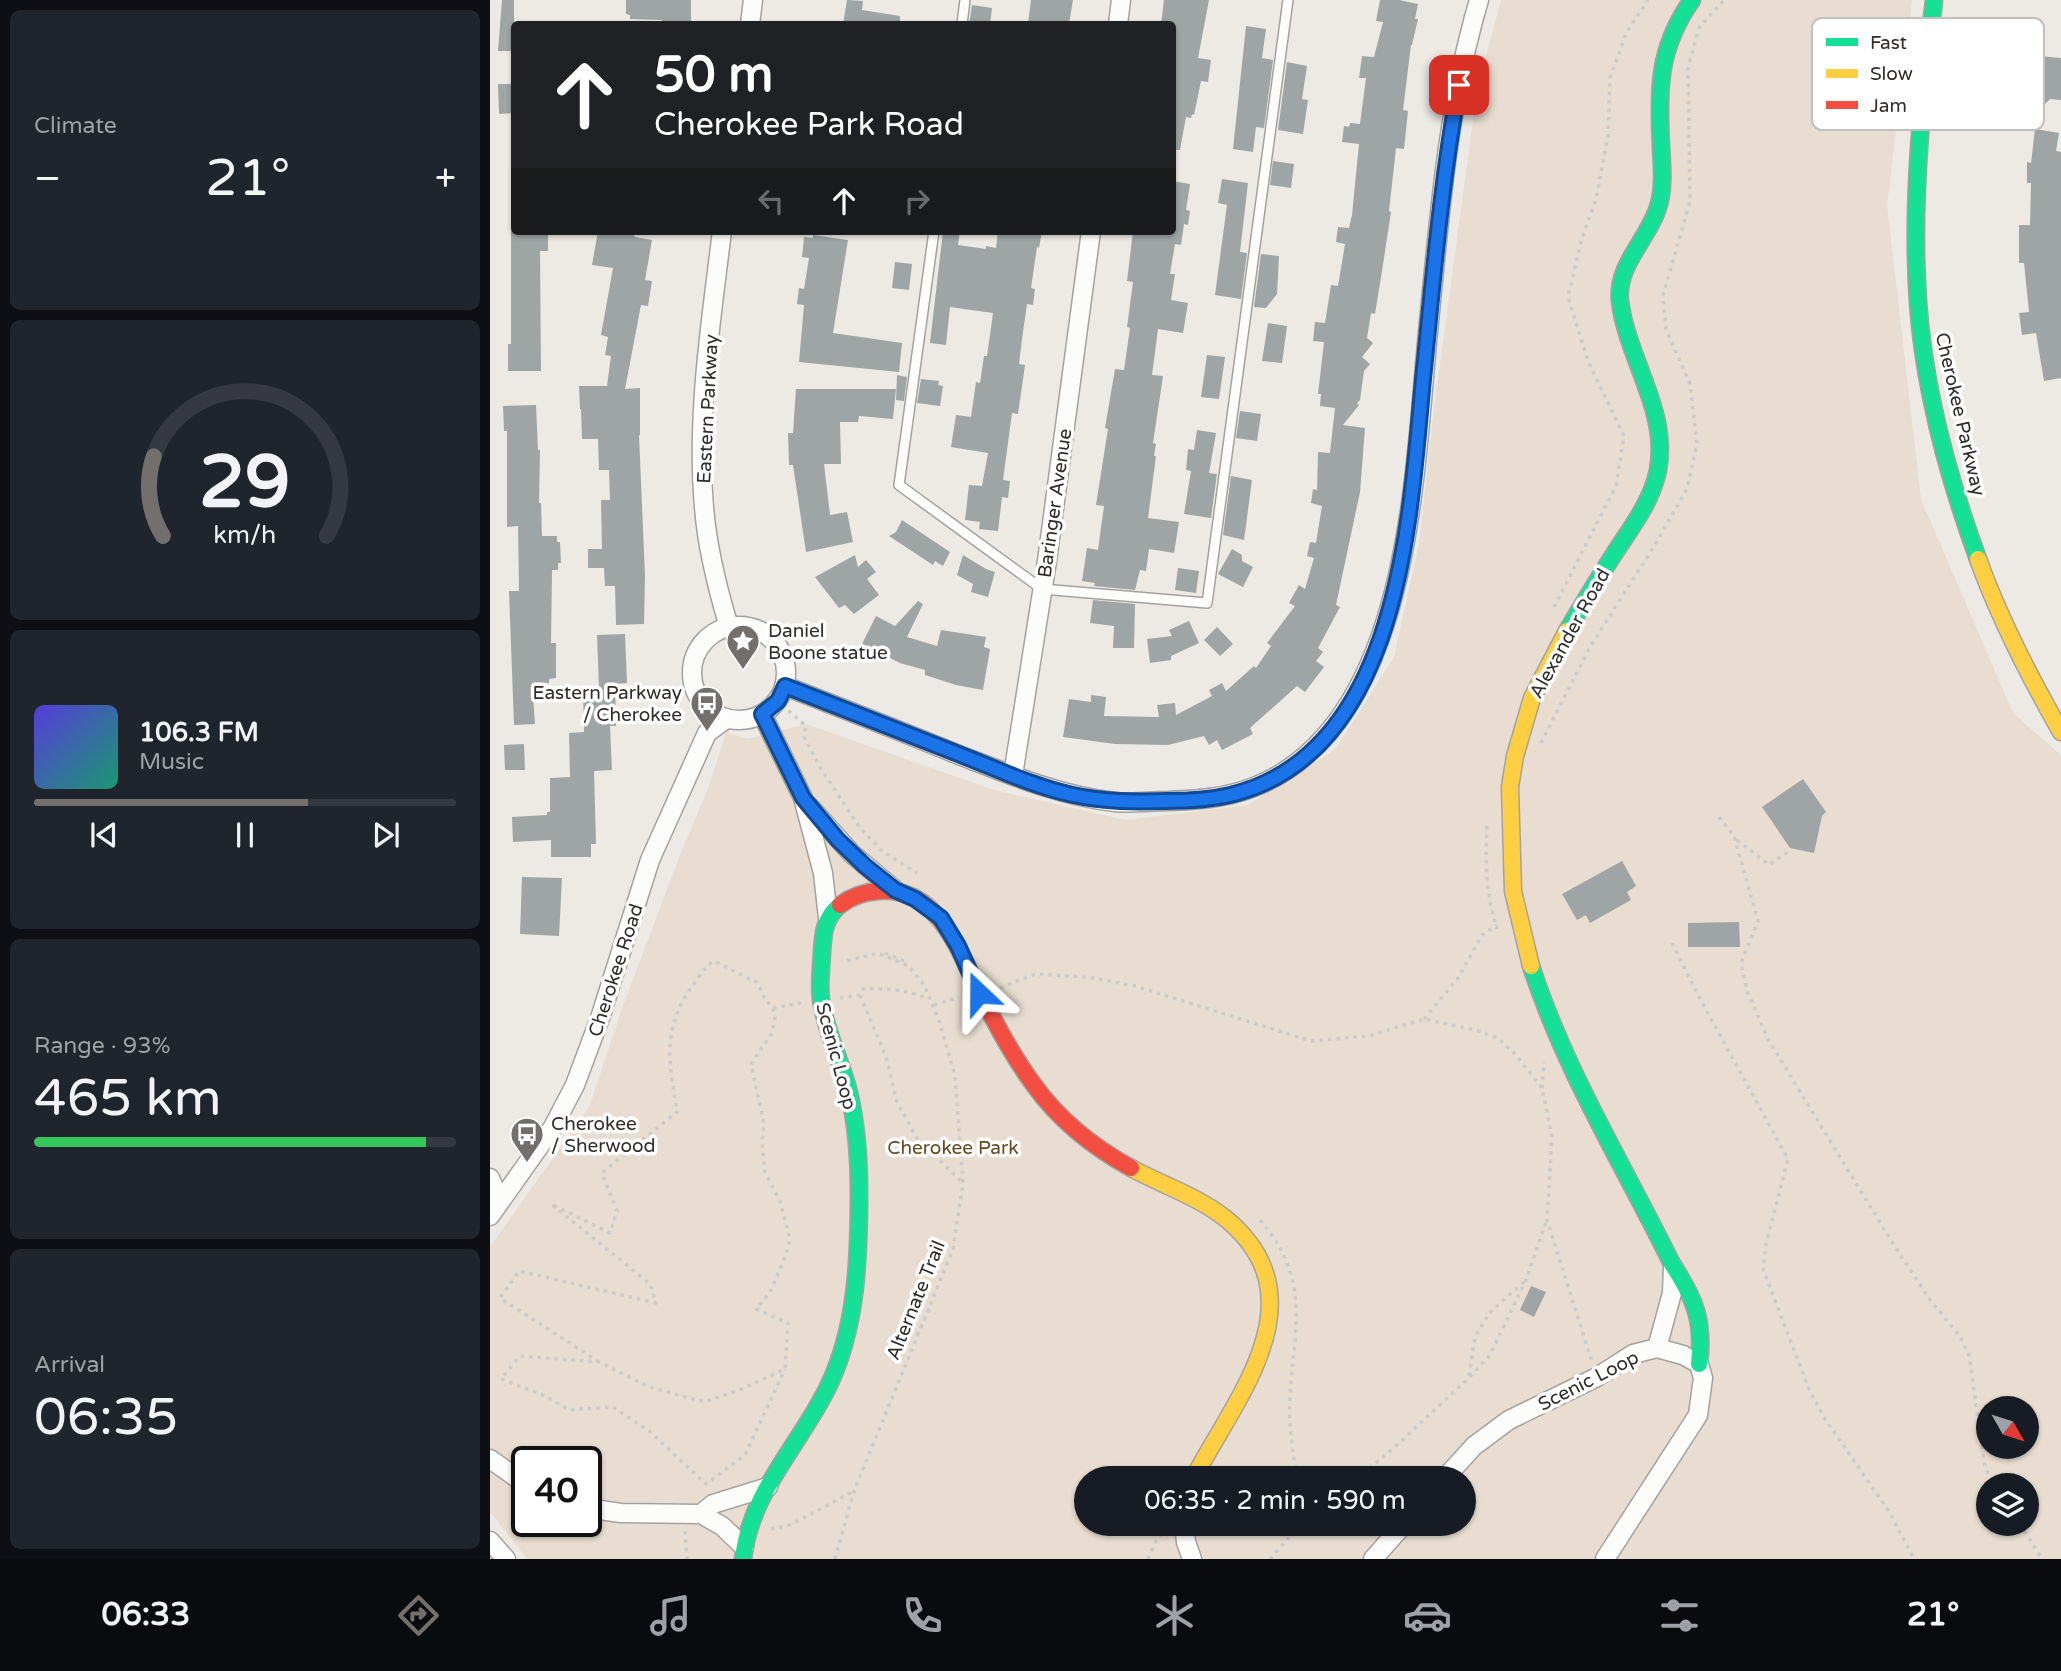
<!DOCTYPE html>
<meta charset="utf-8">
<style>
body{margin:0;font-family:"Varela Round",sans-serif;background:#20242c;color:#f1f3f6;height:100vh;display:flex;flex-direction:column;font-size:26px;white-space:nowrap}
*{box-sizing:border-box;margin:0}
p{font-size:23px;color:#9ea1a6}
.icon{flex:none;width:38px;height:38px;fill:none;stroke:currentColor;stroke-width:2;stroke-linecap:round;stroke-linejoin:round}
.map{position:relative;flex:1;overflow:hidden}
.drawer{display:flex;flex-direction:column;gap:10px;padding:10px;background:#0d0f14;width:490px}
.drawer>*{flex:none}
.hud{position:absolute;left:21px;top:21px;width:665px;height:214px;border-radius:7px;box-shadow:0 2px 5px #0004;background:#202124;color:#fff;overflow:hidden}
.needle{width:46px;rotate:129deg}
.buttons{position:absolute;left:1486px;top:1396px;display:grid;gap:14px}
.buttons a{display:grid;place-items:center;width:63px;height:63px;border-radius:50%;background:#171b24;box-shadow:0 2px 5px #0004;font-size:35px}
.speed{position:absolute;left:21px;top:1446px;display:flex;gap:14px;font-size:35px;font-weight:700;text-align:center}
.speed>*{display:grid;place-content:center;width:91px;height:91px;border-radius:50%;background:#171b24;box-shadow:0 2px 5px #0004;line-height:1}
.speed .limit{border:4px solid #111;border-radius:10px;background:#fff;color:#111}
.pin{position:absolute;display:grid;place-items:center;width:60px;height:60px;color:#fff;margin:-30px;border-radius:14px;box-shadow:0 4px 10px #0006}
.me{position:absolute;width:77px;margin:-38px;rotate:337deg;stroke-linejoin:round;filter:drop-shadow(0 0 5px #0008)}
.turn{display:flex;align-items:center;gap:24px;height:147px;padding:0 28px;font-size:32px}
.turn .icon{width:91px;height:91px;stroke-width:2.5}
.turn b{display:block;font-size:49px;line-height:60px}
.lanes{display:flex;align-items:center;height:66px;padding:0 28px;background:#0003;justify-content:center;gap:35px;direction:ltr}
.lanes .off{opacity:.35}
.big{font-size:52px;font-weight:600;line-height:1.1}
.drawer .widget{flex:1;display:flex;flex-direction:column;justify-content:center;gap:10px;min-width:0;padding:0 24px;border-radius:10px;background:#20242c}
.drawer .dial{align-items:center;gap:0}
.dial svg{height:182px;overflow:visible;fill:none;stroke:#363941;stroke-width:7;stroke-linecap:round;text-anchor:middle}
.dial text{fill:#f1f3f6;stroke:none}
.song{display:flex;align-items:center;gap:21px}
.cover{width:84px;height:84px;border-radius:10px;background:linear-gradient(135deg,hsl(250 70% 55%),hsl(160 70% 35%))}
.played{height:7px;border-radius:4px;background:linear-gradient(90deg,#726f6c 65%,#363941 65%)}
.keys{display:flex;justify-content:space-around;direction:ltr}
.heat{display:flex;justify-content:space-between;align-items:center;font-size:38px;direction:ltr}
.charge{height:10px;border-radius:5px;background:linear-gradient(90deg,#34c759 93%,#363941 0)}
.trip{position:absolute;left:584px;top:1466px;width:402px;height:70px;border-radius:35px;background:#171b24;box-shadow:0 2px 5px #0004;font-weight:600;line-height:70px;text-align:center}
.tab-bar{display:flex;height:112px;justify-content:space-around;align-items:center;background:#090b0e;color:#9ea1a6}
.tab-bar .icon{width:49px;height:49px}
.tab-bar .active{color:#726f6c}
.tab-bar b{font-size:32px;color:#f1f3f6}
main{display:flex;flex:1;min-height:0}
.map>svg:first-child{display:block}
.green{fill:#e8ddd0;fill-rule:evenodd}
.building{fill:#9fa4a4}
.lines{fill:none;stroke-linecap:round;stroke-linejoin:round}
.lane-casing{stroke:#a4a29f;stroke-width:12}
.street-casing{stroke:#a4a29f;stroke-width:21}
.fast-casing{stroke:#a4a29f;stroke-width:19}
.slow-casing{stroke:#a4a29f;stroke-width:19}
.jam-casing{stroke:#a4a29f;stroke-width:19}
.path{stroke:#cccbc9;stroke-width:3.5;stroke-dasharray:3.5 5;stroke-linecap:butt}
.lane{stroke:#fcfcfb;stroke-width:9}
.street{stroke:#fcfcfb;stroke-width:18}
.fast{stroke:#16e098;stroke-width:16}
.slow{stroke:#ffcf43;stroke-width:16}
.jam{stroke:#f24e42;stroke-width:16}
.path-bridge{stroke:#cccbc9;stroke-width:3.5;stroke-dasharray:3.5 5;stroke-linecap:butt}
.route-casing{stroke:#114b97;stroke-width:18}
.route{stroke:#1a73e8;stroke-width:12}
.labels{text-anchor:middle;stroke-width:7;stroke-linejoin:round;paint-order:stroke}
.street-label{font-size:19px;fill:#2f2d2a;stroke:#fff}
.poi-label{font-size:19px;fill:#2f2d2a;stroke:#fff;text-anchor:start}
.park-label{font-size:19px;fill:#66481c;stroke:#fff}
.key{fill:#fff;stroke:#c1c0bf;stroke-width:2}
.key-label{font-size:19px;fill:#2f2d2a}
</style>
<main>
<section class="drawer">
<div class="widget"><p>Climate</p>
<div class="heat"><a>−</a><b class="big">21°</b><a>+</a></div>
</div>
<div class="widget dial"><svg viewBox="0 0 100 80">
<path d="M14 69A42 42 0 1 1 86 69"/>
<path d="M14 69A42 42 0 0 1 10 34" stroke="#726f6c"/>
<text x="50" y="56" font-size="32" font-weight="700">29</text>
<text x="50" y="72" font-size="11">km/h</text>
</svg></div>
<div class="widget">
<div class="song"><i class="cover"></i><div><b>106.3 FM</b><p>Music</p></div></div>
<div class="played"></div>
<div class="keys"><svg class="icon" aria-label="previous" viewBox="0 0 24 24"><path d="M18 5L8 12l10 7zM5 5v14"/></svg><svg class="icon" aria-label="pause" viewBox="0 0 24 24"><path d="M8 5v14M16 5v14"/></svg><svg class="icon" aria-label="next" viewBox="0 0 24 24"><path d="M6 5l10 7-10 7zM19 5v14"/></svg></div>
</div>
<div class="widget"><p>Range · 93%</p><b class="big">465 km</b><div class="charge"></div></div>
<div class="widget"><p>Arrival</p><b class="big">06:35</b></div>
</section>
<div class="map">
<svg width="1571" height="1559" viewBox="0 0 1571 1559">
<rect width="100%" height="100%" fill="#edeae6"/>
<path class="green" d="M1011,0h411l-25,205 34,294 92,214 48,42v804h-1534l-37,-47v-265l100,-142 35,-105 55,-145 29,-69 17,-54 21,7 59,-15 188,66 132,30 122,-15 87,-55 59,-93 25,-113 14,-128 44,-325zM1498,1409h38v38h-38zM37,1461h59v60h-59zM597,1479h378v45h-378zM1498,1486h38v38h-38z"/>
<path class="building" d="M12,0h12v51h-16z
M136,0h65v24h-30l1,-4 -32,-1v-4l-4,-1z
M357,0l16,1 -1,9 38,6v8h-57z
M541,0h42l-4,24h-41z
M674,0h45l-11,58 13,2 -3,22 -7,-1 -7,34 -2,-1 -1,4 -5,-1 -6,33h-8v-126h-11z
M890,0h19l19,4 -3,15h3l-6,26h-1l-8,65 5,1 -4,38 -8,-1 -7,63 2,1 -9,59 -7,43 -4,-1 -4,25 6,5 -11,14 8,7 -6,7 -4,29 -3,3 2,2 -16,20 22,3 -5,64 -24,113 4,2 -22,41 5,4 -7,9 8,6 -19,25 -8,-6 -47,42 3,6 -31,16 -5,-10 -8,5 -5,-9 -36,9 -53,-1 -52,-7 6,-38 22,3v-7l15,2 -2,19 55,1 -2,-12 18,-2 1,12 36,-19 -3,-6 13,-7 4,8 28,-25 2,2 15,-22 -4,-3 28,-37 -6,-3 10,-18 6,4 9,-31 -7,-2 3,-14 6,1 6,-37 -11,-3 2,-14 4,1 1,-38 12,1 5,-45 -15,-2 1,-12h-3l6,-52 -11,-1 2,-19 10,1 6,-38 7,1 7,-42 -9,-2 2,-15 11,1 3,-13 7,-71 -17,-2 2,-16 5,1 1,-4 10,1 6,-46h-7l3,-22 12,1 9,-35 -7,-1z
M482,5l20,3 -2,16h-21z
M756,26l20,3 -4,29 11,2 -9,68 -8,-1 -3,25 -20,-3z
M1549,56l22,2v42l-11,-1 -12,12 -4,-15z
M797,62l20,4 -5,33 6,1 -5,34 -25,-4z
M8,84h16v29l-15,1z
M1545,129l24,4 -3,18 5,1v226l-17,3 -8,-48 -14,2 -3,-22 10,-1 -5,-49h-5v-38h11l1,-42h-4v-21l4,1z
M783,161l21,3 -3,24 -21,-3z
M732,179l26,4 -8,69 7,1 -6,46 -26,-4 12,-90 -9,-2z
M682,181l18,3 -4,26 4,1 -2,14 -4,-1 -3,21 -6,-1 -5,30h5l-4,26 17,3 -5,30 -25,-4 -6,46 11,1 -10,67 3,1 -2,12h2l-8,62 31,4 -5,31 -25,-4 -3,22 -6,-1 -5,20 -41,-4 1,-3 -13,-2 5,-33 11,2 6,-44 -8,-1 12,-76 -3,-1 10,-59 9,1 6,-42 -3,-1 6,-45 -6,-1 6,-50h39z
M21,231h37v20h-8l1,120h-33v-27h3z
M108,231h24l11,2 2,4 17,3 -7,40 7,1 -4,25 -7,-1 -16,84 15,-1v47h-1l6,141 -1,48 -28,1 -1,-39h-10l-1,-18h-16v-19h14l-1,-49h9l-1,-30h-10l-1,-31h-16l-1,-30h-1l-1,-23h28l4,-30 -6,-1 3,-18 -7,-2 12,-67 -21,-3z
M453,231h17l-2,14 28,4v-3l10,2 2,-17h44l-3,17 -2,-1 -6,41 4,1 -2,16 -6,-1 -5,35 -3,25 6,1 -7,49 -6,-1 -9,67 7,1 -2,17 -6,-1 -4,34 -19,-2 1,-7 -15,-2 4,-35 13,1 6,-33 -37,-6 5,-32 15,2 5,-35 4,1 4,-27h3l6,-43 -43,-6 -4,38 -16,-2z
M323,235l35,5 -15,93 69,10 -3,29 -100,-10 5,-57 -7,-1 2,-16 5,1 5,-31 -7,-1 2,-20 9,1z
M771,254l18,2 -2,38 -11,14 -12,-1z
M405,262l17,2 -3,26 -17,-2z
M778,323l19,3 -5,37 -20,-2z
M717,355l18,2 -6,42 -18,-2z
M407,375l10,2 -3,24 -8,-1z
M431,379l18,2 -1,4 5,1 -3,20 -23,-3z
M306,389h100l-3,30 -34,-3 -1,6h-18l1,42h-17l6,51 17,-3 6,30 -47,10 -13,-87h-4l-1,-32h5z
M46,405l2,45h2l-1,53h2l1,33h15v6h3l1,21h-3v7h-6l-1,73h5v35l-7,1v4h-17l3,41 -21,1 -5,-134h10l-1,-65 -11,1v-96h-3l-1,-25z
M750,411l21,3 -4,27 -21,-3z
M707,430l19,3 -7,40 8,1 -6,44 -27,-4 7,-43 -5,-1 2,-21 6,1z
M741,476l21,4 -8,60 -21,-5z
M412,520l48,32 -7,14 -8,-5 -2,4 -44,-29 7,-4z
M742,549l10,6v6l11,6 -10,20 -25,-13z
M365,555l3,12 8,-7 10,12 -9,7 12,16 -25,19 -9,-9 -6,3 -24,-31z
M473,555l23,14 9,3 -7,25 -17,-5 2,-8 -16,-9z
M688,568l21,3 -3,22 -21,-3z
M603,600l42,4 -1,44h-21l1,-22 -24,-3z
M428,601l5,3 -16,33 30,9 4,-16 45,7 -2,10 6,2 -7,41 -27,-5 -31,-10v-5l-25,-7 -38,-19 14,-28 19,10z
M699,621l10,22 -28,13v4l-21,3 -3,-24 25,-3 -3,-6z
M727,627l16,17 -13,12 -16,-16z
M135,634l2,49 -12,1 1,42h-6l2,44 -18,1 2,73h-5v13h-40v-17l-38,2 -1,-25 35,-2v-3h3v-34l20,-1 -1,-44 15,-1 -1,-43 16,-1 -2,-53z
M34,744l1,26h-20l-1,-25z
M1313,779l23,33 -4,4 -8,37 -24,-5 -28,-41z
M1132,861l14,25 -9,6 4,8 -41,23 -4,-8 -9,5 -15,-26z
M32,877l40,1 -3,58 -39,-2z
M1249,922l1,25h-52v-24z
M1041,1286l15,6 -12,25 -14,-7z"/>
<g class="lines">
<defs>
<path id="lane" d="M472,24l3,-24
M444,231l-35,254 143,104 165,14 81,-603"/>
<path id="street" d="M260,24l3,-24
M628,24l3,-24
M232,231c-11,91 -26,184 -18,276 3,41 13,80 25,120
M202 673a47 47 0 1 1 94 0a47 47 0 1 1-94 0Z
M295,686c56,22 113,44 169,67 52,20 105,43 161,49 17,2 36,-1 53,-1 30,-1 58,-3 86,-14 157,-62 160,-313 174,-455 11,-111 19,-224 51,-332
M272,714l41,84 20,75 5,45
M523,775l34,-214 44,-330
M319,806l43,48 43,36
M0,1178l10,24
M0,1216l63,-89 22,-42 25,-67 50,-158 57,-127 19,-14
M1167,1348l15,-55 1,-26
M0,1459l37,26
M954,1479l30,-33 35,-26 88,-43 36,-23 24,-6 26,7 16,9 4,14 -5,37 -93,144
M96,1508l35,5 80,1 21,12 22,21
M211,1514l12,-10 55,-17
M694,1524l2,18 6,17
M0,1541l16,18
M883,1559l31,-35"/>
<path id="fast" d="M1444,0c-12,100 -23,201 -16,302 6,88 30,175 60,257
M1077,631c15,-26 31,-52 47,-77 17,-26 38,-53 44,-84 11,-60 -31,-111 -38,-169 -4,-37 30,-63 39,-97 5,-18 3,-39 2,-58 -3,-57 -3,-98 31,-146
M1041,966c34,105 93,200 141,298 23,35 32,57 27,100
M253,1559c7,-66 55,-112 84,-170 30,-60 32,-131 32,-197 0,-33 -2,-63 -9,-95 -7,-33 -24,-63 -29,-97 -2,-15 0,-32 1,-47 1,-19 2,-35 18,-48"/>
<path id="slow" d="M1488,559c22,61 51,117 83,173
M1041,966l-18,-75 -3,-104 5,-31 17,-58 35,-67
M641,1168c31,17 66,28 94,50 98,80 11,179 -32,261"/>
<path id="jam" d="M350,905c12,-9 24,-13 39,-14 59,-5 80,60 101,102 16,32 33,64 54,92 25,35 59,62 97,83"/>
</defs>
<use href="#lane" class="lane-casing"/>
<use href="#street" class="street-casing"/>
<use href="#fast" class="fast-casing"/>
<use href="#slow" class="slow-casing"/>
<use href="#jam" class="jam-casing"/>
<path class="path" d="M1064,607l62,-121 8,-50 -36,-75 -20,-64 14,-59 14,-39 12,-63 2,-58 16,-45 22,-33
M292,705l24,21 -2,11 17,32 39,59 22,23 35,22
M1051,743l49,-96 63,-99 34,-59 10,-45 -7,-60 -24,-55 -3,-33 27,-95 -2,-134 11,-39 25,-28
M1229,817l15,19 24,85 -17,42 6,28 21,48 122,200 40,61 29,35 10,20 16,113 11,18
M997,826c-2,36 -1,69 10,103
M1247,840l32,25 20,-14
M1182,943l27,54 89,162 -22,85 -3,25 46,120 14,27 67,97 24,46
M395,953l19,8
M510,988l35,-14 52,3 48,9 176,55 58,-5 55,-17 51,11 23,8 18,17 26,33 10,48 -5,84 45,142
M370,995l26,62 11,45 20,36 45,44
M350,998l20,-3 3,-6c22,-1 44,1 64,9
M444,1005l25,-8
M283,1008l28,-5
M934,1019l34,-41 24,-43 15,-10
M1052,1088l2,-26
M770,1220c64,74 22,132 31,217 2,13 3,31 9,42
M109,1362l-99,-64 19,-27 137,32 -6,-19 -99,-80 59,29 7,-22 -15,-38 76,-62c-4,-11 -4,-21 -6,-32 -6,-38 0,-67 24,-98 5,-8 10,-15 18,-20l44,22 7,16 8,9 2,9 -3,16 -21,31 13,60 -2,19 3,30 15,28 10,38 -4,16 -16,37 -14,17 32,14 -3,46 -43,20 -37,13 -56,-15 -50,-25 -79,-6 -19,23 42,16 27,15 43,-3 36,24 57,53 39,-29 40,-86
M979,1376l6,-39 15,-25 34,-30
M866,1479l32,-26 80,-74 22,-24 36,-75 20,-58
M1530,1524l22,35
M281,1529l19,-4 64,-34
M195,1531l2,28
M802,1535l11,-11
M345,1559l19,-68 99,-242 10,-66 -8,-107 -16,-55 -15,-36 -15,-19 -31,-13 -36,9
M658,1559l9,-20 11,-13
M780,1559l21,-24 3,-11"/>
<use href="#lane" class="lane"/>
<use href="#street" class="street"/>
<use href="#fast" class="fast"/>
<use href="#slow" class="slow"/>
<use href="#jam" class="jam"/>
<path class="path-bridge" d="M427,1335l13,-27"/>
</g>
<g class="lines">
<defs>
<path id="route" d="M489,993l-21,-47 -17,-28 -26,-19 -20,-9 -30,-24 -27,-26 -35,-42 -41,-84 16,-13 7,-15c58,23 117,46 176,69 36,14 74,32 112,40 32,7 62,7 94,6 21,0 42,-1 63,-6 170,-41 180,-276 193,-416 10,-98 18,-196 36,-294"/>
</defs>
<use href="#route" class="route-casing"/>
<use href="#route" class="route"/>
</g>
<defs>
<symbol id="sight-pin" viewBox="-11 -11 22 30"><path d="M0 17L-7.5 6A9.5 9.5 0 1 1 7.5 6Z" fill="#726f6c" stroke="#fff"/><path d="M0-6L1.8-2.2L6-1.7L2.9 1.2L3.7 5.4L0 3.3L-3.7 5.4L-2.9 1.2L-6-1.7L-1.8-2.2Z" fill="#fff"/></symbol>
<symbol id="bus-pin" viewBox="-11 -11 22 30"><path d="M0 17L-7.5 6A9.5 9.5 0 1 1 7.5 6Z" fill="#726f6c" stroke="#fff"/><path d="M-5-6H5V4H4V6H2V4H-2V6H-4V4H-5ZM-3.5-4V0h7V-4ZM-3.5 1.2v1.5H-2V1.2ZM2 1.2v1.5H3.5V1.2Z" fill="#fff"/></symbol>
</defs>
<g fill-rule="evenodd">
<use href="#sight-pin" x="234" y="622" width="38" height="52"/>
<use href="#bus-pin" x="198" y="684" width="38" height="52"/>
<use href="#bus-pin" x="18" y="1115" width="38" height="52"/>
</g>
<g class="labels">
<g class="street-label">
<text transform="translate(217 409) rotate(-87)" y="7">Eastern Parkway</text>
<text transform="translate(1471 414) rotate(77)" y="7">Cherokee Parkway</text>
<text transform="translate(564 503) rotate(-82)" y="7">Baringer Avenue</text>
<text transform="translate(1079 633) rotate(-61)" y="7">Alexander Road</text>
<text transform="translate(125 970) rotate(-72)" y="7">Cherokee Road</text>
<text transform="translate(347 1056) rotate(75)" y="7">Scenic Loop</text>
<text transform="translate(425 1300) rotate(-68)" y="7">Alternate Trail</text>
<text transform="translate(1098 1380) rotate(-27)" y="7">Scenic Loop</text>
</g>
<g class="poi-label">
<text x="278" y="637">Daniel<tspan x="278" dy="22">Boone statue</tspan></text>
<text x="192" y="699" text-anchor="end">Eastern Parkway<tspan x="192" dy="22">/ Cherokee</tspan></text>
<text x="61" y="1130">Cherokee<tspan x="61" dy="22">/ Sherwood</tspan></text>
</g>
<g class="park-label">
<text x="463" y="1154">Cherokee Park</text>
</g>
</g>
<rect x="1322" y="18" width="232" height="112" rx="10" class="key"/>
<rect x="1336" y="38" width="32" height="8" fill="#16e098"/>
<rect x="1336" y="69" width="32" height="9" fill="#ffcf43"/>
<rect x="1336" y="101" width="32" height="8" fill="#f24e42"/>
<g class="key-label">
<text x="1380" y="49">Fast</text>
<text x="1380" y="80">Slow</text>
<text x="1380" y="112">Jam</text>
</g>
</svg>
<div class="buttons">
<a><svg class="needle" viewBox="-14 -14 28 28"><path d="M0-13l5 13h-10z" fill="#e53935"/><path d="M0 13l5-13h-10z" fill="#9ea1a6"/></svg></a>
<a><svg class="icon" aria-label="layers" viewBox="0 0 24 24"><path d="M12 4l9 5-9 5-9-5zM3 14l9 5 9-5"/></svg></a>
</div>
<div class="speed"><div class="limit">40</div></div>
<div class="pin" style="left:969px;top:85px;background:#d93025"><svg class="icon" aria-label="arrive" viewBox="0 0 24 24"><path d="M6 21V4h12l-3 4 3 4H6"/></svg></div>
<svg class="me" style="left:489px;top:993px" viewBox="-20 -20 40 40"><path d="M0-17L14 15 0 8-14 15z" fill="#1a73e8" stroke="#fff" stroke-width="4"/></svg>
<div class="trip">06:35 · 2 min · 590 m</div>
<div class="hud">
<div class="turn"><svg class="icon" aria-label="ahead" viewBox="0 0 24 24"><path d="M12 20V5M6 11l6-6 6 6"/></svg><div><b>50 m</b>Cherokee Park Road</div></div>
<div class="lanes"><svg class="icon off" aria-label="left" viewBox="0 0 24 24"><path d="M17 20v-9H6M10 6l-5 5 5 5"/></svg><svg class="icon" aria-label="ahead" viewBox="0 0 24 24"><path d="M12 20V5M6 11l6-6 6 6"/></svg><svg class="icon off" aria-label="right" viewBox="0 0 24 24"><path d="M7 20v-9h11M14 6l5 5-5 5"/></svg></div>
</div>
</div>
</main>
<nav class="tab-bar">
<b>06:33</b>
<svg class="icon active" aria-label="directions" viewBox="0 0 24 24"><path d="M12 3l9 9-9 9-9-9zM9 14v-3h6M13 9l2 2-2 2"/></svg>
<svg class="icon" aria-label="music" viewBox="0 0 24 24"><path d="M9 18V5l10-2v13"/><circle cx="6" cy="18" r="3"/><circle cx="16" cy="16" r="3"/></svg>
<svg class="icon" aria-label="phone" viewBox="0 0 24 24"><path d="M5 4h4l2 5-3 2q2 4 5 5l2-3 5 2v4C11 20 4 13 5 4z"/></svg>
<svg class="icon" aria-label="climate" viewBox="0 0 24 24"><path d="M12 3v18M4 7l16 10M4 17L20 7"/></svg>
<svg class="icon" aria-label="car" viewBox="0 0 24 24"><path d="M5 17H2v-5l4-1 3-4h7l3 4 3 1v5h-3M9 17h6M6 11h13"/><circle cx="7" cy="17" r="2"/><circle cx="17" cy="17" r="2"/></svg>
<svg class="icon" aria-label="filters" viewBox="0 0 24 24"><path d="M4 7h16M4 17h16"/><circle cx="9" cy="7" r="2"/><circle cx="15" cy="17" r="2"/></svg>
<b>21°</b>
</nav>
